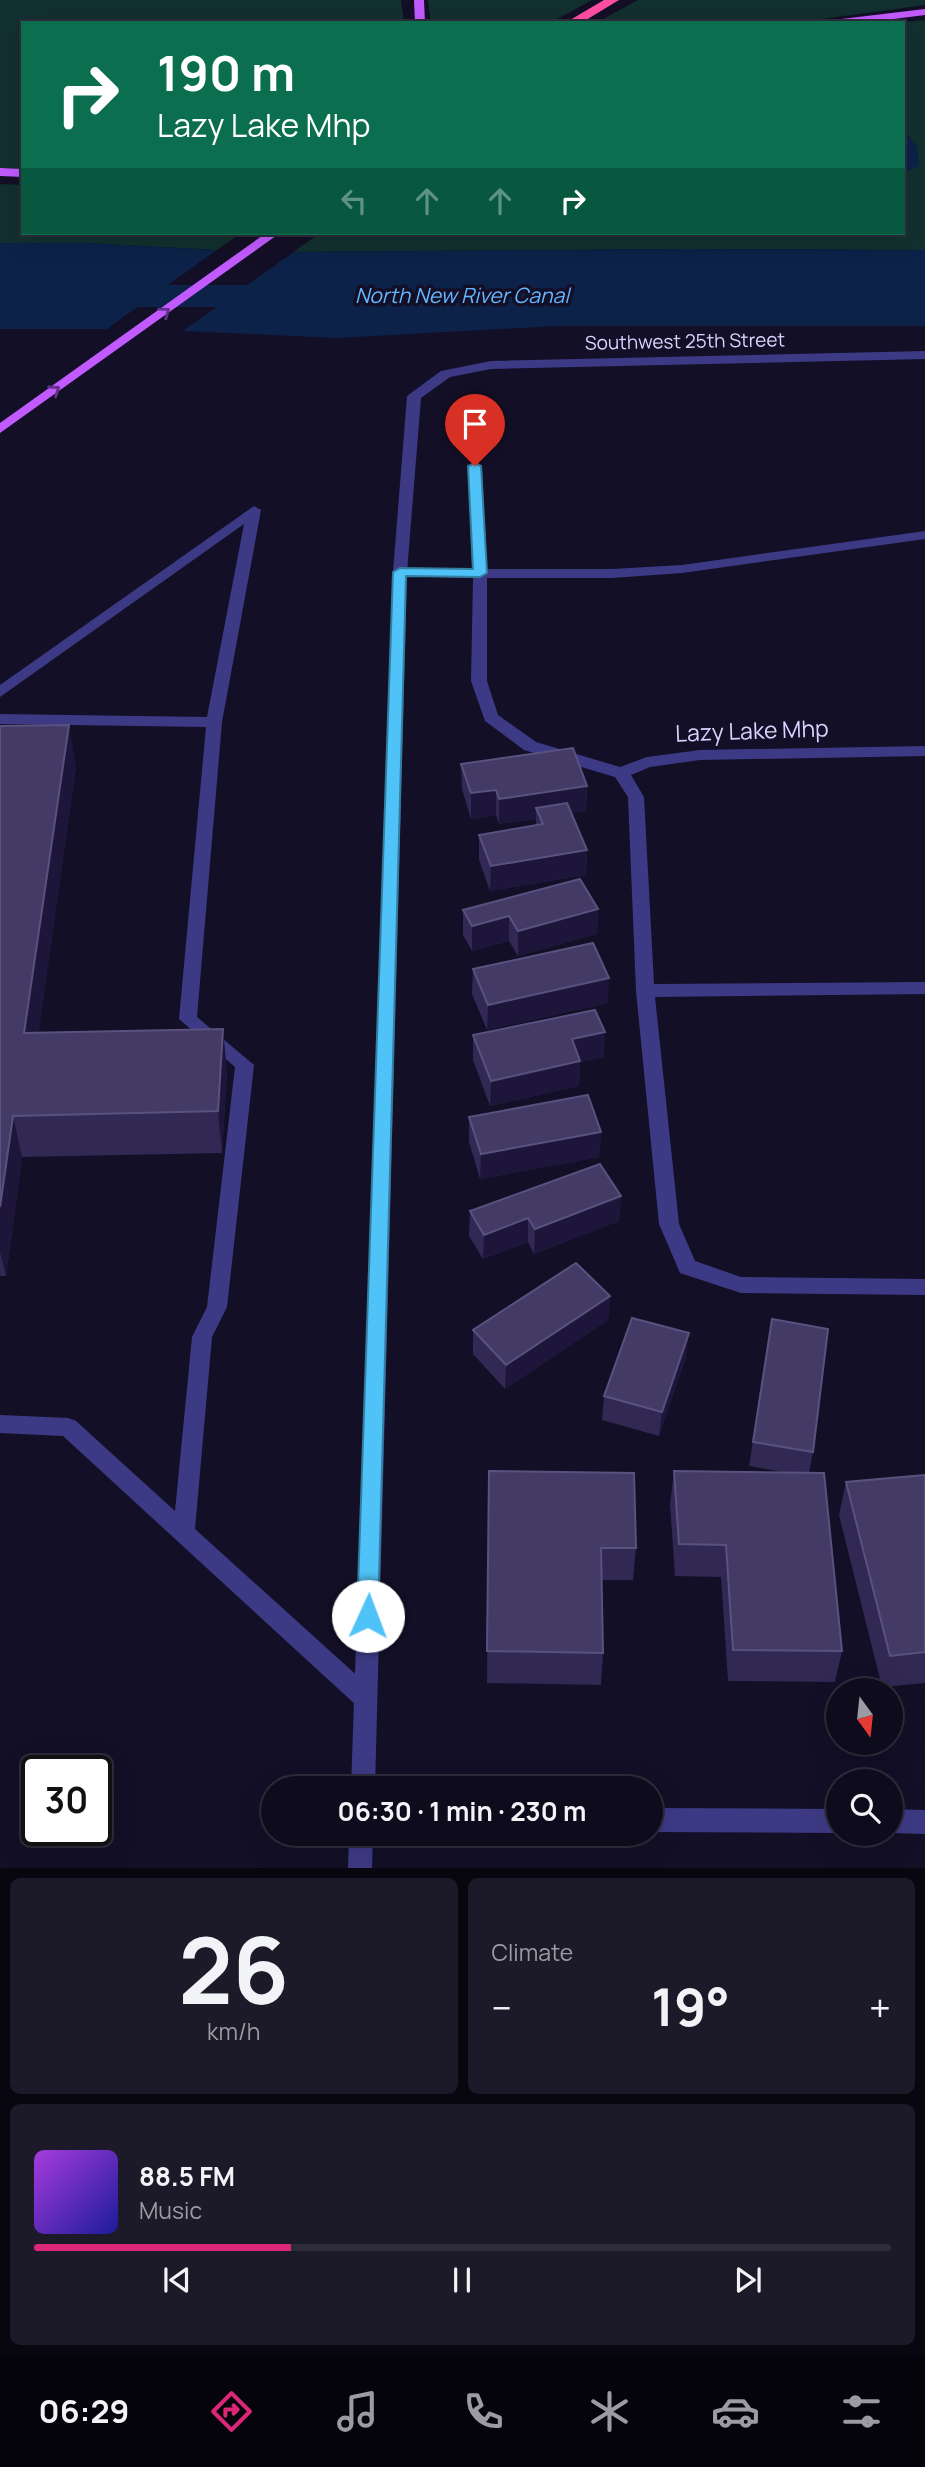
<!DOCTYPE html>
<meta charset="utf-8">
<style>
body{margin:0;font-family:Manrope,sans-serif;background:#1c1929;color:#f1f3f6;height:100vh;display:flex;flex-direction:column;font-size:26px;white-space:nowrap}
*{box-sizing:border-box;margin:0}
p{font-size:23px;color:#9b9ba3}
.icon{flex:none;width:38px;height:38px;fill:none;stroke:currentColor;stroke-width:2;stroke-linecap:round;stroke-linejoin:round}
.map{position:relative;height:1868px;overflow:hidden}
.side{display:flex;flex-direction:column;gap:10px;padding:10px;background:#08060f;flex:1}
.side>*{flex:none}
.hud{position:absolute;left:21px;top:21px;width:884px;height:214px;border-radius:0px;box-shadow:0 7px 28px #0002,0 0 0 2px #2e2b3b;background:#0b6e4f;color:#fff;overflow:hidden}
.needle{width:46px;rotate:165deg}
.fabs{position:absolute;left:826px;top:1678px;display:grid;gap:14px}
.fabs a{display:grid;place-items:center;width:77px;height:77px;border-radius:50%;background:#0e0b1c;box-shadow:0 7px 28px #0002,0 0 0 2px #2e2b3b;font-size:35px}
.speed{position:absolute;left:21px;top:1755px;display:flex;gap:14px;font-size:35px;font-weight:700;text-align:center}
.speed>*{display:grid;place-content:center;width:91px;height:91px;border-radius:50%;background:#0e0b1c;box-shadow:0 7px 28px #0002,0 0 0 2px #2e2b3b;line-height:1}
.speed .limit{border:4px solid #111;border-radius:10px;background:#fff;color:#111}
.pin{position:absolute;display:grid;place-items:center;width:60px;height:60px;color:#fff;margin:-72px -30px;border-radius:50% 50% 50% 0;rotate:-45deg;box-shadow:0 0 7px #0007}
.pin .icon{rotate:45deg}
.me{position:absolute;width:77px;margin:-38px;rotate:2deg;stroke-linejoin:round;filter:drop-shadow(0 0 5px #0008)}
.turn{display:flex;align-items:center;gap:24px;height:147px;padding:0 21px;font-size:32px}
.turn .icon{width:91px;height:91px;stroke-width:2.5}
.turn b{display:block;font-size:49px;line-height:60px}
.lanes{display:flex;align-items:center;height:66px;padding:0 21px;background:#0003;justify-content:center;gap:35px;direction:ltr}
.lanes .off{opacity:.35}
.big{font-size:52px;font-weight:700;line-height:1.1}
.side .tile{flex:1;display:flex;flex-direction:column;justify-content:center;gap:10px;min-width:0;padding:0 24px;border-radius:10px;background:#1c1929}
.side .dial{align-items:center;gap:0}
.dial b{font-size:91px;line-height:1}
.song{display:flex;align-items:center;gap:21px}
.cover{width:84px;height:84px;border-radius:10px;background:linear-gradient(135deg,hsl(280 70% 55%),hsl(240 70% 35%))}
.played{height:7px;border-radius:4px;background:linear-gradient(90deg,#db2777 30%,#2e2b3b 30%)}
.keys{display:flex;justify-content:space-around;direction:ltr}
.heat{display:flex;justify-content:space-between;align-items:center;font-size:38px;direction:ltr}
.side .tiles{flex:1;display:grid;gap:10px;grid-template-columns:1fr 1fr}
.tile:last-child{grid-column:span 2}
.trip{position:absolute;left:261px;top:1776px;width:402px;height:70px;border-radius:35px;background:#0e0b1c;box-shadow:0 7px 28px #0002,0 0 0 2px #2e2b3b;font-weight:700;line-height:70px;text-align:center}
.dock{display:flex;height:112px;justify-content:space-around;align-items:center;background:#06040b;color:#9b9ba3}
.dock .icon{width:49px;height:49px}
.dock .selected{color:#db2777}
.dock b{font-size:32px;color:#f1f3f6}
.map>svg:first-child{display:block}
.green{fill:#12302f}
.water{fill:#0c2248}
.pier{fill:#130f26}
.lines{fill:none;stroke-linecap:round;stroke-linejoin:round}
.canal{fill:#0c2248;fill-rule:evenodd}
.lane{fill:#3d3a85;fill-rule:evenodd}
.street{fill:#3d3a85;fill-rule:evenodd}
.primary{fill:#c25bff;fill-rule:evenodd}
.highway{fill:#ff4fa3;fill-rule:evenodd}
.wall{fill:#312854}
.shaded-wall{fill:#1d163a}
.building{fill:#433a66;stroke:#5a527e;stroke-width:2}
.oneway{stroke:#623188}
.route{fill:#4fc3f7;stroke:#337fa1;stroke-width:2}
.labels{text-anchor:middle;stroke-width:7;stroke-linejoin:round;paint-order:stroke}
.far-street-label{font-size:19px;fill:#d9d4ff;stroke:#130f26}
.far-water-label{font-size:21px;font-style:italic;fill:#62b6ff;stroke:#130f26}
.street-label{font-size:23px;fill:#d9d4ff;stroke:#130f26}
</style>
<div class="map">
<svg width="925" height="1869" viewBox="0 0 925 1869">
<rect width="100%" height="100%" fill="#130f26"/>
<path class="green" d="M0,0h401l3,23h-381v146l-23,-1z
M428,0h164l-42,23h-119z
M638,0h287v5l-133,18h-196z
M925,20v230l-240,-1 -392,3 27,-19h583v-60l16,-8 -2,-18 -14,-18v-106h-7z
M0,184l23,1v48h218l-24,17 -131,-7h-86z"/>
<path class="water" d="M903,129l14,18 2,19 -16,7z
M0,243h86l131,7 -110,79h-107z
M685,249l240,1v76h-367l-220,12 -156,-7 111,-79z"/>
<path class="pier" d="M220,248l-1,5 -110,79 -7,1z
M291,249h7l-118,84v-5z"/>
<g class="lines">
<path class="canal" d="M0,285h297l13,3 5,8 -5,8 -13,3h-297z"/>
<path class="lane" d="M475,462l7,4 5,103h125l70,-4 243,-34v8l-243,34 -70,5h-125v103l11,34 38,27 84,25 27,-10 53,-7 225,-4v10l-225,4 -50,7 -19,8 13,22 10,187 271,-2v12l-270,3 24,227 16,37 46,16 184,2v16l-184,-2 -61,-20 -21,-49 -23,-233 -8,-194 -13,-20 -91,-27 -39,-29 -14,-40 2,-103 -73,-2 -7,-4 7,-4 72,1 -4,-103z
M254,506l7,4 -39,212 -25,295 57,48 -27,242 -15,30 -17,192 178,161 4,8 -4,8 -8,3 -8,-3 -294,-270 -63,-3v-18l68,3 8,3 99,90 17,-174 15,-30 28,-240 -56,-48 27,-292 -206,-3v-10l207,3 37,-193 -244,173v-12z"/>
<path class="street" d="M925,351v8l-434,10 -41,8 -29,21 -14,174 -32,1216h-24l42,-1216 14,-176 34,-25 50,-10z
M651,1808l187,1v24l-187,-1z
M891,1809l34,1v24l-34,-1z
M349,1834h24l-1,35h-24z"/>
<path class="primary" d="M414,0h10l1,23h-10z
M925,9v6l-63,8h-34l5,-3z
M0,168l23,1v8l-23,-1z
M266,233h14l-280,200v-10z"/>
<path class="highway" d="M604,0h15l-38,23h-16z"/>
</g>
<path class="wall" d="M0,726l76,41 -38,266 189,38 -5,82 -200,4 -16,119h-6z
M461,764l126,22 -1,25 -14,2 15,37 -1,25 -96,16 -11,-31v-25l57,-9v-7l-37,5 -3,-9 -25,4 -9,-30z
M598,909l-1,25 -79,22 -9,-15 -37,10 -9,-16v-25z
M473,969l135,34 -121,27 -15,-36z
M473,1035l131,22 -24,5 -1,24 -89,20 -17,-46z
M469,1117l132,15 -2,25 -119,22 -11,-37z
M621,1196l-2,25 -85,33 -6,-12 -45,17 -14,-23 1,-25z
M610,1296l-2,24 -103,69 -32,-35v-24z
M772,1319l41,133 -4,21 33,178 -7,31 -107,-1 -7,-104 -46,-1 -5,-72 4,-33 114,2 -39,-7z
M686,1357l-27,79 -57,-16 2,-24z
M489,1471l147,77 -3,32h-31l1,73 -2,32 -114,-2z
M925,1475v208l-43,4 -43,-172 7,-33z"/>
<path class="shaded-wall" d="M69,725l7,42 -43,308 -9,-42z
M587,786l-1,25 -45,7 -5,-10v11l-37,5v-25z
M496,790v25l-25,4v-26z
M587,850l-1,25 -96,16 1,-25z
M598,909l-1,25 -79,22v-25z
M509,916v25l-37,10v-25z
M609,978l-1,25 -121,27 1,-25z
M223,1029l4,42 -5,82 -4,-42z
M605,1032l-1,25 -24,5 -1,24 -89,20 1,-25 81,-42z
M13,1116l9,41 -16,119 -6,-24v-45z
M601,1132l-2,25 -119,22 1,-25z
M621,1196l-2,25 -85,33 1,-25z
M528,1218v24l-45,17 1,-24z
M610,1296l-2,24 -103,69 1,-24z
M689,1333l-3,24 -27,79 3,-24z"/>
<path class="building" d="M69,725l-45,308 199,-4 -5,82 -205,5 -13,91v-481z
M573,748l14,38 -88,13 -3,-9 -25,3 -10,-29z
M567,803l20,47 -96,16 -12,-31 64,-11 -7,-16z
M580,879l18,30 -80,22 -9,-15 -37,10 -9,-16z
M593,943l16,35 -121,27 -15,-36z
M595,1010l10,22 -33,7 8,22 -89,20 -18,-46z
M588,1095l13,37 -120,22 -12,-37z
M600,1164l21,32 -86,33 -7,-11 -44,17 -14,-24z
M576,1263l34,33 -104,69 -33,-35z
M632,1318l57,15 -27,79 -58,-16z
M772,1319l56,10 -15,123 -60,-10z
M489,1471l145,2 2,75h-35l2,105 -116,-2z
M674,1471l150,2 18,178 -109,-1 -7,-105 -47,-1z
M925,1475v177l-35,4 -44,-174z"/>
<defs><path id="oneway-chevron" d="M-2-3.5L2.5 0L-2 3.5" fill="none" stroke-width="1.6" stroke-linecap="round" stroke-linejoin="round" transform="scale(1.75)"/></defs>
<g class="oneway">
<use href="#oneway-chevron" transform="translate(165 312) rotate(-36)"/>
<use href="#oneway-chevron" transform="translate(55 390) rotate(-35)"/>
</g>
<path class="route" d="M475,463l6,3 6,107 -7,4 -74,-1 -28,1040 -3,6 -7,3 -8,-3 -3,-6 36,-1044 7,-4 73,1 -5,-103z"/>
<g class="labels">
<g class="far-street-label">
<text transform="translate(685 341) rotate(-1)" y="7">Southwest 25th Street</text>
</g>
<g class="far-water-label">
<text x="462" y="303">North New River Canal</text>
</g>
<g class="street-label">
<text transform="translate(752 731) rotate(-2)" y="8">Lazy Lake Mhp</text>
</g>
</g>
</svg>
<div class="fabs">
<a><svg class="needle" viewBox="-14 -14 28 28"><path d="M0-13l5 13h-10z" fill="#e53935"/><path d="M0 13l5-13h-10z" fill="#9b9ba3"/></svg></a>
<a><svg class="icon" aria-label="search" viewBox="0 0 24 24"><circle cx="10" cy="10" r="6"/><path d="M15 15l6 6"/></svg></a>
</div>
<div class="speed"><div class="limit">30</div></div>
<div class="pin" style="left:475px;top:466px;background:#d93025"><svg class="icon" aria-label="arrive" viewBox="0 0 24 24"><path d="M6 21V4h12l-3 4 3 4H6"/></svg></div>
<svg class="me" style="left:368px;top:1616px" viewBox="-20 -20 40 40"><circle r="19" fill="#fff"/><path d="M0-13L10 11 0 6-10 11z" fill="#4fc3f7"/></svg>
<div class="trip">06:30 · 1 min · 230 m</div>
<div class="hud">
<div class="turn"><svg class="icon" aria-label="right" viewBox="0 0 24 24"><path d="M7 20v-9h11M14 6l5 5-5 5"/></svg><div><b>190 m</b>Lazy Lake Mhp</div></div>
<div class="lanes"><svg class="icon off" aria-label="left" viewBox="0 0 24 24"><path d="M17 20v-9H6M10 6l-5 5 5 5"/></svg><svg class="icon off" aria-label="ahead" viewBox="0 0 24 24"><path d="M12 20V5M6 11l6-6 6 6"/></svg><svg class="icon off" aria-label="ahead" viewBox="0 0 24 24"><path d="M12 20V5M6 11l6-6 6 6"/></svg><svg class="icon" aria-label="right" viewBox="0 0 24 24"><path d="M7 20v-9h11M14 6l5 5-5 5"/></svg></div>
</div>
</div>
<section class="side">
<div class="tiles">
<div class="tile dial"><b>26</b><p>km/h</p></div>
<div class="tile"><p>Climate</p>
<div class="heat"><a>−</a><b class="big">19°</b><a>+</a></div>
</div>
<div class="tile">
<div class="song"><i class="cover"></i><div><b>88.5 FM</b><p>Music</p></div></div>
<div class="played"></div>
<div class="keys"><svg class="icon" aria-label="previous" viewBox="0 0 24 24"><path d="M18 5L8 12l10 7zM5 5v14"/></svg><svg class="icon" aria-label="pause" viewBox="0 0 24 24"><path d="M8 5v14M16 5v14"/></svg><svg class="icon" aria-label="next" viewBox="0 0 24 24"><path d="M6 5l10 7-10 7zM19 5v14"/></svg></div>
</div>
</div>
</section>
<nav class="dock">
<b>06:29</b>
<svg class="icon selected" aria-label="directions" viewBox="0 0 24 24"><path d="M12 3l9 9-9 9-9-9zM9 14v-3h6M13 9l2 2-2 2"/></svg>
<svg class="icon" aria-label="music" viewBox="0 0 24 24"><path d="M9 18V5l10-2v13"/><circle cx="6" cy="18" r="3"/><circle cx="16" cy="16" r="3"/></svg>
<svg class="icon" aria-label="phone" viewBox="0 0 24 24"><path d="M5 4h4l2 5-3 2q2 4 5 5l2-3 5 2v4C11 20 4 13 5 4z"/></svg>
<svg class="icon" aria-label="climate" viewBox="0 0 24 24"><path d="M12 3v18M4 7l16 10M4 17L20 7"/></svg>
<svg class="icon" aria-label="car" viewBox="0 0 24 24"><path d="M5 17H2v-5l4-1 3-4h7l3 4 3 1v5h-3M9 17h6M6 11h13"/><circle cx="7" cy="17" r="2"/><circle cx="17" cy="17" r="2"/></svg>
<svg class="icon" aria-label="filters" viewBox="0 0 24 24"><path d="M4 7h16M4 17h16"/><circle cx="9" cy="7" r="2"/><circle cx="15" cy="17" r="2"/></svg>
</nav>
